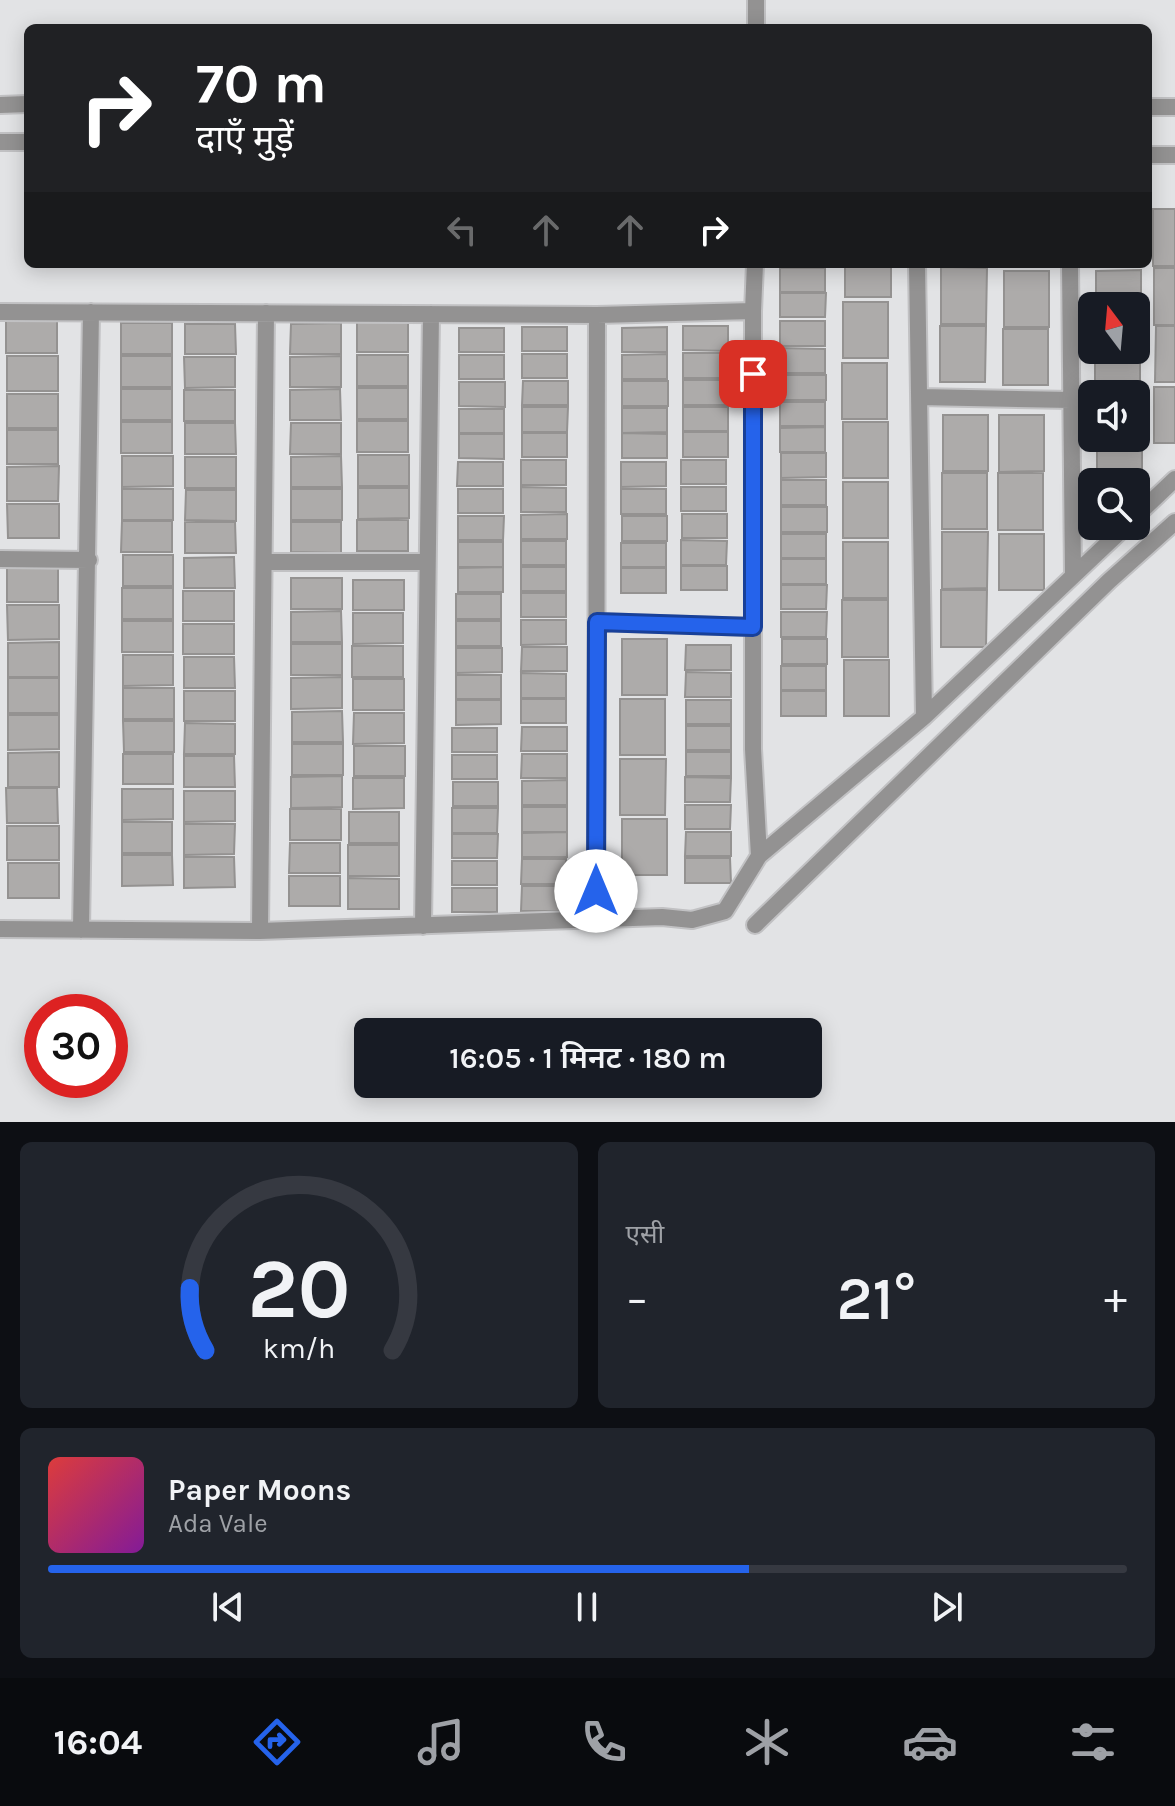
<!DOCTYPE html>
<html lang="hi">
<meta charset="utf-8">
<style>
body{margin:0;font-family:Karla,"Noto Sans Devanagari",sans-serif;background:#20242c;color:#f1f3f6;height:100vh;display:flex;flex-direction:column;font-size:30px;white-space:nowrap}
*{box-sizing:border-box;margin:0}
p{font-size:26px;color:#9ea1a6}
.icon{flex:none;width:44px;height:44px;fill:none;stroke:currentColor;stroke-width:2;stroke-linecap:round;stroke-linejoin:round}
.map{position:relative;height:1122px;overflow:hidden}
.details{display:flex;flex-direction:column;gap:20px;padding:20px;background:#0d0f14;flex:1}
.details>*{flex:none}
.guide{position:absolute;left:24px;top:24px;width:1128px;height:244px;border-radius:12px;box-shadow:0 4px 20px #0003;background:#202124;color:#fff;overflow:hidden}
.needle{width:52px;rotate:344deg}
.fabs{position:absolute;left:1078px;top:292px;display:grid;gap:16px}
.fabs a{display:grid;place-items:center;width:72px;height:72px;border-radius:12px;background:#171b24;box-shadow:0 4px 20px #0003;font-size:40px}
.speed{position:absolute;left:24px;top:994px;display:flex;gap:16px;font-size:40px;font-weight:700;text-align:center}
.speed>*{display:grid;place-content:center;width:104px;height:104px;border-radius:50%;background:#171b24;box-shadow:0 4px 20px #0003;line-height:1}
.speed .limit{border:12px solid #d22;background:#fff;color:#111}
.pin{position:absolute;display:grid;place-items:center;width:68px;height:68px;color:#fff;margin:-34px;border-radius:16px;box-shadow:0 4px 12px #0006}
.me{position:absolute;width:88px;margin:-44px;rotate:0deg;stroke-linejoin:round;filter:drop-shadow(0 0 6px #0008)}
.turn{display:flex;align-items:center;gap:28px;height:168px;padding:0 40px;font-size:36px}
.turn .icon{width:104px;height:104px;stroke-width:2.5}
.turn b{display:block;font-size:56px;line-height:68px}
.lanes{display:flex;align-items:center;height:76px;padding:0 40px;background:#0003;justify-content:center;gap:40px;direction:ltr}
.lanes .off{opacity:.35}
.big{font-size:60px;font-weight:600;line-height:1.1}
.details .tile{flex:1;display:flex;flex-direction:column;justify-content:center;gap:12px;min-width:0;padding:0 28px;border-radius:12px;background:#20242c}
.details .dial{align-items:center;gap:0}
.dial svg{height:208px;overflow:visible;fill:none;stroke:#363941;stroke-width:7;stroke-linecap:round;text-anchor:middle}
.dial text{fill:#f1f3f6;stroke:none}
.song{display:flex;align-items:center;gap:24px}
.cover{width:96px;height:96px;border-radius:12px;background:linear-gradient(135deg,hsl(0 70% 55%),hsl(290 70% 35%))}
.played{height:8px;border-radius:4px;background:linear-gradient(90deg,#2563eb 65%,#363941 65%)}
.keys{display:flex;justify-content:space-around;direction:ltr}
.heat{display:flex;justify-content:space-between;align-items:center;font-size:44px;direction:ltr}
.details .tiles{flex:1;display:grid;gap:20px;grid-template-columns:1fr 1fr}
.tile:last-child{grid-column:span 2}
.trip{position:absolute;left:354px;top:1018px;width:468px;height:80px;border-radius:12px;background:#171b24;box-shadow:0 4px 20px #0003;font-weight:600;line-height:80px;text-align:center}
.menu{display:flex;height:128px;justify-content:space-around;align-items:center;background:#090b0e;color:#9ea1a6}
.menu .icon{width:56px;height:56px}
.menu .selected{color:#2563eb}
.menu b{font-size:36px;color:#f1f3f6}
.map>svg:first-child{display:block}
.building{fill:#adabaa;stroke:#949291;stroke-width:2}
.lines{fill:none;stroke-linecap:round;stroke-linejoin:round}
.street-casing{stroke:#c1c1c3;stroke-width:20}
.street{stroke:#939292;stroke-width:16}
.route-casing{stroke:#184099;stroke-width:20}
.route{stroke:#2563eb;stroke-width:14}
</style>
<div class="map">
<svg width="1175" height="1122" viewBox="0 0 1175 1122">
<rect width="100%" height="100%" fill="#e2e3e5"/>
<path class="building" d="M1153,209h22v57h-22z
M845,264h46v33h-46z
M941,267l46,1 -1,56h-45z
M780,268h45v24h-45z
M1154,268h21v57h-21z
M1141,270v57h-5v-21h-40v-35z
M1004,271h45v56h-45z
M780,293h46l-1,24h-45z
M843,302h45v56h-45z
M6,319h51v34h-51z
M780,321h45v25h-45z
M357,322h51v30h-51z
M121,323h51v31h-51z
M341,323v31h-51l1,-30z
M185,324h50l1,30h-51z
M683,326h45v25l-45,-1z
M940,326h46l-1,56h-45z
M1156,326h19v56h-20z
M522,327h45v24h-45z
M667,327v25h-45v-24z
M459,328h45v24h-45z
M1003,329h45v56h-45z
M1136,329h4v56h-45v-35h41z
M780,348l45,1v24h-45z
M683,353h45v25h-45z
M522,354h45v24h-45z
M667,354v25h-45v-24z
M357,355h51v31h-51z
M459,355h45v24h-45z
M7,356h51v35h-51z
M121,356h51v31h-51z
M341,356v31h-51v-30z
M184,357h51v30l-50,1z
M842,363h45v56h-45z
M781,375h45v25h-46z
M683,380h45v25h-45z
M523,381h45v24h-46z
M622,381h46v25h-46z
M459,382h46v25l-46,-1z
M1154,387h21v56h-21z
M357,388h51v31h-51z
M1095,388h46l-1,56h-45v-6h41v-44h-41z
M121,389h51v31h-51z
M340,389l1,31h-51v-30z
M184,390h51v31h-51z
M7,394h51v34h-51z
M780,402h45v24h-45z
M522,407h46l-1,25h-45z
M683,407h45v24h-45z
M622,408h45v24l-45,1z
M459,409h45v24h-45z
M943,415h45v56h-45z
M999,415h45v56l-45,1z
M357,421h51v31h-51z
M121,422h51v31h-51z
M843,422h45v56h-45z
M185,423h50l1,31h-51z
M291,423h50v31h-51z
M825,427v25h-45v-24z
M7,430h51v34h-51z
M683,432h45v25h-45z
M522,433h45v24h-45z
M622,433l45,1v24h-45z
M459,434h45v25l-45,-1z
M1097,446h45v56h-6v-20h-39z
M781,453h45v24l-45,1z
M358,455h51v31h-51z
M122,456h51v30l-51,1z
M341,456l1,31h-51v-30z
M185,457h51v31h-51z
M521,460h45v25h-45z
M681,460h45v24h-45z
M458,462h45v24h-46z
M621,462h45v24l-45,1z
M59,466l-1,35h-51v-34z
M942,473h45v56h-45z
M998,473h45v57h-45z
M781,480h45v25h-45z
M843,482h45v56h-45z
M521,487l45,1v24h-45z
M681,487h45v24h-45z
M358,488h51v30l-51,1z
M122,489h51v31h-51z
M291,489h51v31h-51z
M458,489h45v24h-45z
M621,489h45v25h-45z
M186,490h50v31l-51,-1z
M7,504h52v34h-51z
M781,507h46v25h-46z
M567,514v25h-46v-24z
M682,514h45v24h-45z
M458,516h46l-1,24h-45z
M622,516h45v25h-45z
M357,520h51v31h-51z
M122,521h50v31h-51z
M185,522h50l1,31h-51z
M291,522h50v31l-50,-1z
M942,532h46l-1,56 -45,1z
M781,534h45v24h-45z
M999,534h45v56h-45z
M681,540l46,1 -1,24h-45z
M521,541h45v24h-45z
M458,542h45v25h-45z
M843,542h45v56h-45z
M621,543h45v24h-45z
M123,555h50v31h-50z
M234,557l1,31h-51v-30z
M781,559h45v25h-45z
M681,566h46v24h-46z
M7,567h51v35h-51z
M503,567v25h-45v-24z
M521,567h45v24h-45z
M621,568h45v25h-45z
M291,578h51v31h-51z
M353,580h51v30h-51z
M781,585h46l-1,24h-45z
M122,588h51v31h-51z
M941,590h46l-1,57h-45z
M183,591h51v30h-51z
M521,593h45v24h-45z
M456,594h45v25h-45z
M842,600h46v57h-46z
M7,605h52v34l-51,1z
M341,611l1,31h-51v-30z
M781,612h46l-1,25h-45z
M353,613h50v30l-50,1z
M521,620h45v24l-45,1z
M122,621h51v31h-51z
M456,621h45v25h-45z
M183,624h51v30h-51z
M622,639h45v56h-45z
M782,639h45v25h-45z
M59,642v35h-51v-34z
M291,644h51v31h-51z
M686,645h45v25h-46z
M352,646h51v31h-51z
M522,647h45v24h-46z
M456,648h46v24l-46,1z
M123,655h50v30l-50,1z
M184,657h50l1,31h-51z
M844,660h45v56h-45z
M781,666h45v24h-45z
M686,672l45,1v24h-46z
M521,673l45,1v24h-45z
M456,675h45v24h-45z
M342,677v31l-51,1v-31z
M8,678h51v35h-51z
M353,679h51v31h-51z
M123,688h51v31h-51z
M184,691h51v30h-51z
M781,691h45v25h-45z
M521,699h45v24h-45z
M620,699h45v56h-45z
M456,700h45v24l-45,1z
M686,700h45v24h-45z
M342,711l1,31h-51v-30z
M354,713h50v30l-51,1z
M8,715h51v34l-51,1z
M123,721h51v31h-50z
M185,723l50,1v30h-51z
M686,726h45v24h-45z
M522,727h45v24h-46z
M452,728h45v24h-45z
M292,744h51v31h-51z
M354,746h51v30h-51z
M59,752v35h-51v-34z
M686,752h45v24h-45z
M123,754h50v30h-50z
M522,754h45v24h-46z
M452,755h45v24h-45z
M184,756h50l1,31h-51z
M620,759h46l-1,56h-45z
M342,776v31l-51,1v-31z
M685,777l46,1 -1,24h-45z
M353,778h51v30l-51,1z
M567,780v25h-45v-24z
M453,782h45v24h-45z
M6,788h51l1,35h-51z
M122,789h51v30l-51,1z
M184,791h51v30l-51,1z
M685,805h46l-1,24h-45z
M522,807h45v25h-45z
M452,808h46l-1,25h-45z
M290,809h51v31h-51z
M349,812h50v31h-50z
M622,819h45v56h-45z
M122,822h50v31h-50z
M184,824h51l-1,30 -50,1z
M7,826h52v34h-52z
M567,832v25h-45v-24z
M686,832h45v24h-46z
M452,834h46l-1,24h-45z
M290,843h50v30h-51z
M348,845h51v31h-51z
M122,855h50l1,30 -51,1z
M184,857h50l1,30 -51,1z
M685,858h45l1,25h-46z
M522,859h44v25h-45z
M452,861h45v24h-45z
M8,863h51v35h-51z
M289,876h51v30h-51z
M348,878l51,1v30h-51z
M522,886h44v25h-45z
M452,888h45v24h-45z"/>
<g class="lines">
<defs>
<path id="street" d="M756,0v28
M0,105l28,-1
M1148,107h27
M0,142h28
M1148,155h27
M1070,264l3,312
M0,312l597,3 156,-4 2,-47
M920,397l151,3
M1136,516l39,-37
M0,559l89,1
M264,562h163
M597,622l156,5
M924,717l202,-191
M759,856l165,-139 -7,-453
M596,921l1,-606
M755,925l354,-344 66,-59
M423,926l8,-612
M0,929l260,2 402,-14 30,3 33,-9 34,-55 -6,-107v-438
M81,930l10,-618
M260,931l6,-618"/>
</defs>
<use href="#street" class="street-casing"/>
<use href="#street" class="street"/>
</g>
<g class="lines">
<defs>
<path id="route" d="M596,891l1,-269 156,5v-253"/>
</defs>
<use href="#route" class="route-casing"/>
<use href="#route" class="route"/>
</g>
</svg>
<div class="fabs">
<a><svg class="needle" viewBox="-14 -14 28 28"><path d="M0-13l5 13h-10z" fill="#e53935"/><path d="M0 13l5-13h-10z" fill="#9ea1a6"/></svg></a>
<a><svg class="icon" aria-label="sound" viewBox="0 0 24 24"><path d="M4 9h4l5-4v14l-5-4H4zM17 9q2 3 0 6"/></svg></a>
<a><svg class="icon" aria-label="search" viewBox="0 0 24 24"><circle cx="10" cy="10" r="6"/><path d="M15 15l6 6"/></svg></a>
</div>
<div class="speed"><div class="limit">30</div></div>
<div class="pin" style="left:753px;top:374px;background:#d93025"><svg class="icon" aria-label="arrive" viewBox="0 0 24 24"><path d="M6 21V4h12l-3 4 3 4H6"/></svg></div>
<svg class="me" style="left:596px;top:891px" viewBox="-20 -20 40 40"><circle r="19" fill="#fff"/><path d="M0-13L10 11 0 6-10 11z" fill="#2563eb"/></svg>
<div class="trip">16:05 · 1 मिनट · 180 m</div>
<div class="guide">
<div class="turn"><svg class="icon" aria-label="right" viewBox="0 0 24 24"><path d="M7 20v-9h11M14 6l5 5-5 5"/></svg><div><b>70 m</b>दाएँ मुड़ें</div></div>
<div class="lanes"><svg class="icon off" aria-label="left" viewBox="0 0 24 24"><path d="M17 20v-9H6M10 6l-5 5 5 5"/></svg><svg class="icon off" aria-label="ahead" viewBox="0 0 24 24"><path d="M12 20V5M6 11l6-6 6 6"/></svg><svg class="icon off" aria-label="ahead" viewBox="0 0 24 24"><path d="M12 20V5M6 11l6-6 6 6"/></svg><svg class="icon" aria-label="right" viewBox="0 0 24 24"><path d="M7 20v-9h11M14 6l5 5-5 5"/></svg></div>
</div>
</div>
<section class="details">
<div class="tiles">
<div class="tile dial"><svg viewBox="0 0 100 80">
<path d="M14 69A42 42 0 1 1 86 69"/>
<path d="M14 69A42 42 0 0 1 8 45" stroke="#2563eb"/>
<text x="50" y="56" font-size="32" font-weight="700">20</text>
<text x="50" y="72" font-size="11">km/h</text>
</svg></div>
<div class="tile"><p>एसी</p>
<div class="heat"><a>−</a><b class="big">21°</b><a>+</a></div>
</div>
<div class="tile">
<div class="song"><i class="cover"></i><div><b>Paper Moons</b><p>Ada Vale</p></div></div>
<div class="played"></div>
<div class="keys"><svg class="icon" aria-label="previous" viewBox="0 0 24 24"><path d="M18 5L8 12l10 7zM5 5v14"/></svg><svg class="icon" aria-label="pause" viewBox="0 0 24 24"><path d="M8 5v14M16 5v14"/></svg><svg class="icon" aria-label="next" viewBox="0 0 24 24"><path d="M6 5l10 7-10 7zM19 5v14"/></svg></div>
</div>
</div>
</section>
<nav class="menu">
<b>16:04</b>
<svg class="icon selected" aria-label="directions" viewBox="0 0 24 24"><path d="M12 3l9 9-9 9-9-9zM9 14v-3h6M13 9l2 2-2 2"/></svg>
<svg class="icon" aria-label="music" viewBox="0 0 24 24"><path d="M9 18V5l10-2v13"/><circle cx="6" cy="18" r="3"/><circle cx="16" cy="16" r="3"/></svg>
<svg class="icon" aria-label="phone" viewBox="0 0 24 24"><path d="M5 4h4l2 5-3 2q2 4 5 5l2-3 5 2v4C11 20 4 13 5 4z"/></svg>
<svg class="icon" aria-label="climate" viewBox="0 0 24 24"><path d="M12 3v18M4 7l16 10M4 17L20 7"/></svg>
<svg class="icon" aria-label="car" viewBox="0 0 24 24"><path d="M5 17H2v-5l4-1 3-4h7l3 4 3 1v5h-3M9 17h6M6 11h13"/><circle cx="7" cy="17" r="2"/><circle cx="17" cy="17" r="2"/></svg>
<svg class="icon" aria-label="filters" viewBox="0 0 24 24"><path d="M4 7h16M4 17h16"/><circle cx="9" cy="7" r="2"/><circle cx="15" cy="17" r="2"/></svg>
</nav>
